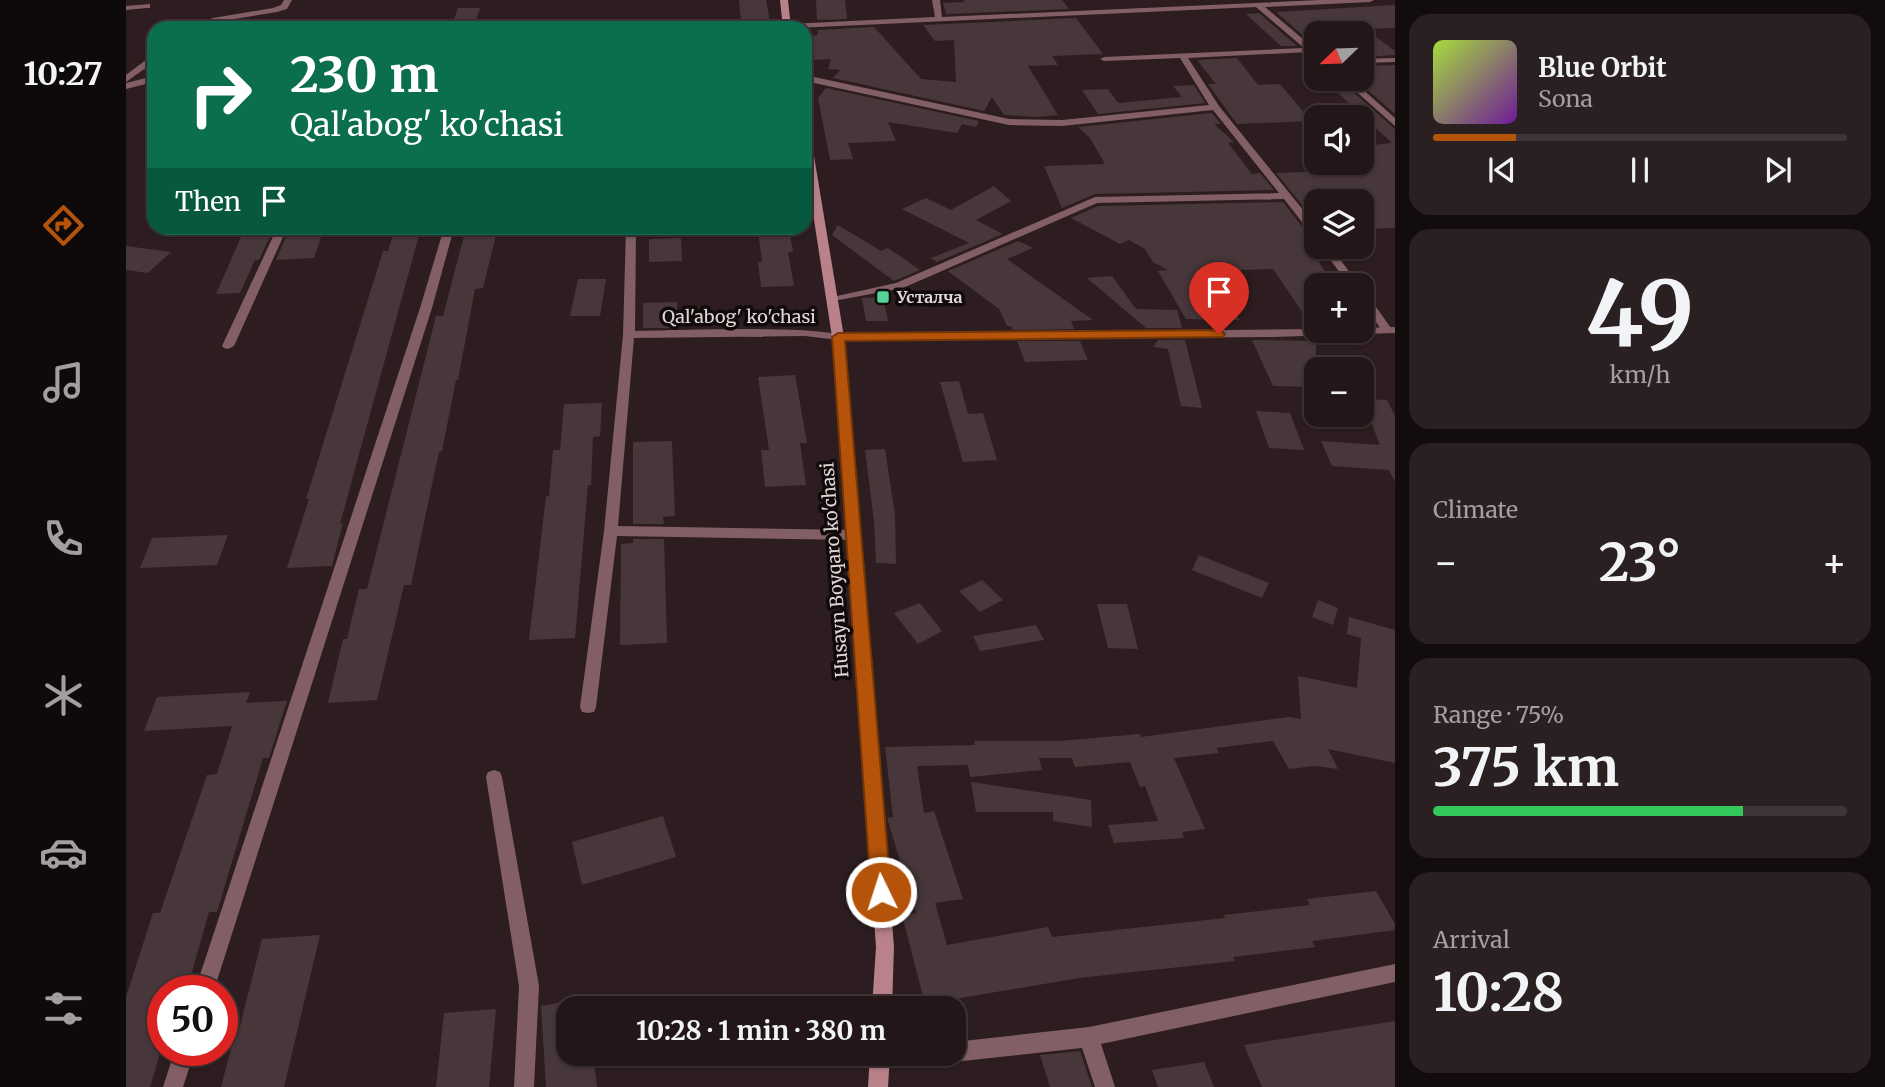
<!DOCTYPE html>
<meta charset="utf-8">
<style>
body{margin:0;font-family:Merriweather,serif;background:#2a1f21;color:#f1f3f6;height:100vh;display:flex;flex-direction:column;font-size:26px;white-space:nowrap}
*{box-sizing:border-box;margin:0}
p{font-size:23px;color:#a29fa2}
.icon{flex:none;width:38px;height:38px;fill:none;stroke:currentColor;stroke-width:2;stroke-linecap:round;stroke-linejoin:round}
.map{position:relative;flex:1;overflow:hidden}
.details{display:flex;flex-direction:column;gap:14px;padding:14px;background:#130c0d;width:490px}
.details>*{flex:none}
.top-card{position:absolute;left:21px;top:21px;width:665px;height:214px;border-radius:21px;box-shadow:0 2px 5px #0004,0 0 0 2px #3f3537;background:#0b6e4f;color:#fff;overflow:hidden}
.needle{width:46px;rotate:247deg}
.buttons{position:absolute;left:1178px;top:21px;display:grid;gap:14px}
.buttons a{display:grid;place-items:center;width:70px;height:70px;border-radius:14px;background:#221618;box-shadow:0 2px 5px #0004,0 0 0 2px #3f3537;font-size:35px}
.speed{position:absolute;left:21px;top:975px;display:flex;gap:14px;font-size:35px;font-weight:700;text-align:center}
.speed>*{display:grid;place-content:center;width:91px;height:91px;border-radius:50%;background:#221618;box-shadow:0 2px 5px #0004,0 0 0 2px #3f3537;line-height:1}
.speed .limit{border:10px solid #d22;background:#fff;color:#111}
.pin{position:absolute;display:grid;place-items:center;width:60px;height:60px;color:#fff;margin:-72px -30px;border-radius:50% 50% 50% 0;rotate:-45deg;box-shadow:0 0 7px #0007}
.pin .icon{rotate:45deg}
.me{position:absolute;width:77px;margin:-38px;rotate:356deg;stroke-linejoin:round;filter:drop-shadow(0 0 5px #0008)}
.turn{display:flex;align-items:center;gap:24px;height:147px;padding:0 28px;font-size:32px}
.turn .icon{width:91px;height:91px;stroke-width:2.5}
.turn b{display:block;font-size:49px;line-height:60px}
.then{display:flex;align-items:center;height:66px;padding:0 28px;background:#0003;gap:14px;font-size:26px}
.big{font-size:52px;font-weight:700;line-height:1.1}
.details .card{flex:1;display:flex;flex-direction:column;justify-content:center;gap:10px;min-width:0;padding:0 24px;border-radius:21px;background:#2a1f21}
.details .dial{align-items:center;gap:0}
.dial b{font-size:91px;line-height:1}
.song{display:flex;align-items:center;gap:21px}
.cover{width:84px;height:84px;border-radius:10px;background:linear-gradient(135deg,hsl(80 70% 55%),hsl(280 70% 35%))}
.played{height:7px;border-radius:4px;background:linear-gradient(90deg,#b45309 20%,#3f3537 20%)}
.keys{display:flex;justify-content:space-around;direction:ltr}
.heat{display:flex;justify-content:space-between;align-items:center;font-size:38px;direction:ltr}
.charge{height:10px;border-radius:5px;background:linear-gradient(90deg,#34c759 75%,#3f3537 0)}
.trip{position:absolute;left:430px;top:996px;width:410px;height:70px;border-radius:21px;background:#221618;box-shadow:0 2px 5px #0004,0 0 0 2px #3f3537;font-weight:700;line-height:70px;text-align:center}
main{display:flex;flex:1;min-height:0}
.tabs{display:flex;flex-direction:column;width:126px;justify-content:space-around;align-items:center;background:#0e090a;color:#a29fa2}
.tabs .icon{width:49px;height:49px}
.tabs .on{color:#b45309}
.tabs b{font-size:32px;color:#f1f3f6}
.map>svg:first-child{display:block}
.building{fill:#48373a}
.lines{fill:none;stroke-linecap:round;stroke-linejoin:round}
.minor{fill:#825f64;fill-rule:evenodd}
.tertiary{fill:#825f64;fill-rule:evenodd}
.secondary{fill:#b9818a;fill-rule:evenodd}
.route{fill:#b45309;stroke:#753606;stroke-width:2}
.poi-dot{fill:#54d396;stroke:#100a0a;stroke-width:2.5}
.labels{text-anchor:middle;stroke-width:7;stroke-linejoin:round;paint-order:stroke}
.far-poi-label{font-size:16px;font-weight:bold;fill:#e0d6d7;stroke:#100a0a;text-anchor:start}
.street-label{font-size:18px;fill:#e0d6d7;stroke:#100a0a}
</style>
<main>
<nav class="tabs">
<b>10:27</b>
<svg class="icon on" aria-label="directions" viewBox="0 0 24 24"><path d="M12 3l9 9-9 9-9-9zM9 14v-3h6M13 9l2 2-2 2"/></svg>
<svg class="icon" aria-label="music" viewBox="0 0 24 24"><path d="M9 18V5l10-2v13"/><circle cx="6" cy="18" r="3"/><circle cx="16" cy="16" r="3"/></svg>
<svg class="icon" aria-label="phone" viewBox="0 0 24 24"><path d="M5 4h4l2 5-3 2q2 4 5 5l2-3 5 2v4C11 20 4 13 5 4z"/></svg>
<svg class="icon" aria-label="climate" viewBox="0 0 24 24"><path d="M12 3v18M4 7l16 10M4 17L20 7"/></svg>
<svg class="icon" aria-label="car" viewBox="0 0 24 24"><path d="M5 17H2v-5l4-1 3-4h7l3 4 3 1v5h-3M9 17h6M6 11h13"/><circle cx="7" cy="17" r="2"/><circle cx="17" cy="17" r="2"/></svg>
<svg class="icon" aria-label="filters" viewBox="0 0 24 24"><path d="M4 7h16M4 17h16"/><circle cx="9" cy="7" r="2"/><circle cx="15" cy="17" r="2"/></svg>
</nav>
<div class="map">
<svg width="1269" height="1087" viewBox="0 0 1269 1087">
<rect width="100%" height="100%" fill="#2d1d20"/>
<path class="building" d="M613,0h27l4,22h-29z
M690,0h29l2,19 -30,1z
M837,0h99l7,9 -123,5 -3,-11 22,-1z
M1269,5v23l-30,1 30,22v4l-33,2v-24h-46v14l-40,-35z
M332,8h22l-7,20h-22z
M1133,13l38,33h-16l-35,-32z
M950,18l27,36 -51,2 6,9 -30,1 30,49 -21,2 -33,-2 -12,-18 -8,14 -151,-33 7,-8 -12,-1 3,-10 -19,1 -5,-24 11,-1v-5l56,-3 47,52 35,3 -2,-42 -19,1 -12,-16z
M1111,58l21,27 22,-1 31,37 -74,3 -29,-40h8l-19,-24z
M1236,66l33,-1v49l-33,-29z
M1068,85l11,18 -107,11 -16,-24 26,-1 10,14 64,-6 -9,-11z
M700,88l153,33 -3,6 -14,-3 -5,9 -69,-11 8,19 -48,2 5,16 -23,1 -12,-62z
M1226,91l43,38v99l-33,1v-35l-46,2v26l-40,-49 59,-2 -6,-8h21l12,12v-29l30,-3 -55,-51z
M1086,113l9,11h-7l20,18 -6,1 24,31 8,-1 14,17 -179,4 -33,14 -18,-42 61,-2 -15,-26 -12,-11z
M868,186l17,15 -35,19 27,14 -66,28 -6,-4 38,-15 -67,-34 24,-11 25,12z
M1157,202l27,35 6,1v19l17,28h-17v41h-4l-39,-57 -67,2 34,49 -54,-1 -28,-48 10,-1 -15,-8 -8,-13 -16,-9 -9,4 -49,-26 27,-12z
M712,225l43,26 7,-3 32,22 -26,11 -62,-46z
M119,228h29l-15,32h-4l-15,33 -24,1z
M164,228h34l-10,30 -38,2z
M269,228h26l-81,296 3,-1 -11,43 -45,2 22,-69h-3l77,-248h5z
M663,229l4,23h-5l6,34 -33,1 -3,-25h4l-4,-32z
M370,235l-13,53 -8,1 -17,91h-2l-14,71 -3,1 -9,42 -19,91h-7l-27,115 -49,3 15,-64h4l12,-50h8l69,-273h7l21,-80z
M555,238l1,23 -33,1v-23z
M892,241l15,7 -26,11 86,61 -22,1 3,8 -61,1 -2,-4h-4l-8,-17 -51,-38z
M0,246l45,6 -23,21 -22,-3z
M986,276l24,33 41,1 5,18h-36l-59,-50z
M452,279h28l-6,37h-30z
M757,297l5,24h-22l-4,-23z
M551,302v26h-34v-25z
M1032,340h27l17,68 -21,-2 -13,-57 -15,-2z
M1126,340l64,1v46l-43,-1z
M891,341h63l8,19 -63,2z
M669,375l12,68h-7l6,42 -41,2 -4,-37h8l-11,-73z
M833,381l9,33 15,-1 14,47 -34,2 -23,-80z
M1236,399l25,1 8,16v66l-6,-12 -57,-4 -11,-25 59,4z
M476,403l-2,33 -7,1 -2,48h-3l-13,153 -46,2 17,-144h3l4,-46h7l4,-46z
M1130,411l34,2 14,37 -35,-2z
M546,441l3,75 -12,1 1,7h-31v-82z
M759,449l10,66 1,49 -20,-1 -2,-42 -9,-71z
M102,535l-11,30 -77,3 12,-30z
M507,539h31l3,104 -47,2 1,-101 12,-1z
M1073,555l70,28 -7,15 -70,-28z
M856,580l21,20 -23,12 -21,-21z
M1192,600l20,8 -5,17 -21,-8z
M794,603l22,28 -24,13 -24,-31z
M971,604h30l11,45 -30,-1z
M1223,617l46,13v133l-67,-14 10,20 -23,-3 -26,3 -16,-28 -57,7 3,5 -45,5 31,71 -23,3 2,6 -70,5 -6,-18 50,-4 -13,-35 -5,1 -10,-25 -55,5 -3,-9h-33l3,12 -72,7 -2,-12 -51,1 7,47 10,-2 29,88 -28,4 12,42 101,-18 4,10 173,-19 -1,-3 86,-10 -3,-6 69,-8 19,33v6l-83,11 3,6 -82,10 2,4 -156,17 -154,26 -23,-89 14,-2 -29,-95 6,-1 -8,-70 90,-2 -1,-4h86l80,-7 1,3 148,-20 12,2 -3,-43 59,12 4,-50 -14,-4z
M910,625l8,15 -64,11 -7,-15z
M124,692l-4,11 41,-2 -18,57h-6l-46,154h-8l-21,74 -25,1v56l-13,44h-24v-90l27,-84h7l47,-138 10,-1 15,-48 -88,5 13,-34z
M845,782l120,18 1,27 -39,-6v-9h-77z
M537,816l13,41 -94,28 -10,-43z
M194,935l-36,152h-63l14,-53h3l24,-95z
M443,1001v53h24l4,33h-51l-5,-81z
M370,1009l-7,78h-53l8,-74z
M1269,1021v66h-133l-18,-42z
M954,1051l12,36h-42l-10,-32z
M1078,1062l10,25h-56l-6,-17z"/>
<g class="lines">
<path class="minor" d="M158,0h8l-5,9 -10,3 -62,10 -16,6h-11l25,-10 60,-10 8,-3z
M806,0h8l2,17 378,-17h54l-4,2 -105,5 51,43v5l-7,-3 -121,6 31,48 97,120v10l-4,-1 -28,-36 -187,4 -194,85 -75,14v-4l68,-15 199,-86 184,-4 -66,-83 -151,16 -53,-1 -204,-44v-6l204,44 53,1 147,-15 -29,-47 -76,3 -4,-2 4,-2 200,-9 -48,-41 -460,21 -12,-2 4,-2 147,-7z
M24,4v4h-3l-21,2v-4z
M25,56h3v6l-28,20v-7z
M1269,58v4l-33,1v-4z
M1216,79h9l44,39v8z
M151,228h10l-53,118 -6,3 -4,-1 -2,-2z
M318,228h10l-22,80 -218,682h-19l225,-682z
M500,228h10l-1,103c33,0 191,-7 209,6l-6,3 -33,-4 -171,2 -16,188 235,4 7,5 -7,5 -236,-4 -21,171 -2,5 -6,1 -6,-1 -2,-5 24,-176 19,-196z
M1195,247h10l28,38h-10z
M1236,292l4,1 25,35v4h-8l-21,-30z
M368,770l6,2 2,5 37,209 -5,101h-20l5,-101 -33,-209 2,-5z
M1269,964v18l-294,62 14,43h-20l-13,-39 -128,14 -7,-3 -2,-5 -3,7 -7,3 -55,5 -7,-3 -3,-7 2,-5h82v-12l135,-15z
M49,1050h20l-12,37h-20z"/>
<path class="tertiary" d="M28,76v6l-28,7v-6z
M1269,327v6l-122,4 -435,3 -6,-3 6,-3 478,-5 46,2v-3z"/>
<path class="secondary" d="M654,0h8l3,28h-8z
M679,129l5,3 34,205 50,610 -2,61h-20l4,-61 -44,-610 -27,-176z
M744,1054h20l-2,33h-20z"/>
</g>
<path class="route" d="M1093,330l6,4 -2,3 -378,4 46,551 -3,7 -7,2 -7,-2 -3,-7 -39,-555 6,-4z"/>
<rect class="poi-dot" x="750" y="290" width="14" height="14" rx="3.5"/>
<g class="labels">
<g class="far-poi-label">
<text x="771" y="303">Усталча</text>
</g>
<g class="street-label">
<text x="613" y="323">Qal'abog' ko'chasi</text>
<text transform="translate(709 570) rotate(-94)" y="6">Husayn Boyqaro ko'chasi</text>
</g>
</g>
</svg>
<div class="buttons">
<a><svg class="needle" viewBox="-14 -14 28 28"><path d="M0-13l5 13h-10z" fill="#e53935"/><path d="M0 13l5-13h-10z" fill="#a29fa2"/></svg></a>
<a><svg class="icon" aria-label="sound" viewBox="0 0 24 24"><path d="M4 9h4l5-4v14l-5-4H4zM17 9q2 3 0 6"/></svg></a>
<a><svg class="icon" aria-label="layers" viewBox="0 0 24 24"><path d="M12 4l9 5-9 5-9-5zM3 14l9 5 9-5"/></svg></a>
<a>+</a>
<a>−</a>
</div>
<div class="speed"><div class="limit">50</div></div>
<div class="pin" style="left:1093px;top:334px;background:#d93025"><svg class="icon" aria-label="arrive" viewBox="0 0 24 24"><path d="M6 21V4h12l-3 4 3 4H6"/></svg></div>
<svg class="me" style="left:755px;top:892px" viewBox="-20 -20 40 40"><circle r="17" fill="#b45309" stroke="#fff" stroke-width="3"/><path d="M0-11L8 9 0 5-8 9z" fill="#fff"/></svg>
<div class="trip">10:28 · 1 min · 380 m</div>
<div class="top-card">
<div class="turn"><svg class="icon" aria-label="right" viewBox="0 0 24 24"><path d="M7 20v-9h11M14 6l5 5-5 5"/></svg><div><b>230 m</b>Qal'abog' ko'chasi</div></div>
<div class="then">Then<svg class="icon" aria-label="arrive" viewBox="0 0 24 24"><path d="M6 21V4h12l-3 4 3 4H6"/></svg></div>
</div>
</div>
<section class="details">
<div class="card">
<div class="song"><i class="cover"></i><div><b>Blue Orbit</b><p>Sona</p></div></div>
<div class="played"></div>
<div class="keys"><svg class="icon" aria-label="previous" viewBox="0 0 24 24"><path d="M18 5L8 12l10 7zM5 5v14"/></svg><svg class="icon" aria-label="pause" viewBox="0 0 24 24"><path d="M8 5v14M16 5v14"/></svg><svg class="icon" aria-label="next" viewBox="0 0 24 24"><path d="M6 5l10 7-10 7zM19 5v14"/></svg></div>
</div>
<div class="card dial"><b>49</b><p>km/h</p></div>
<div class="card"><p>Climate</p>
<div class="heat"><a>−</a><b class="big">23°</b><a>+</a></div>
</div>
<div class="card"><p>Range · 75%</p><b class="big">375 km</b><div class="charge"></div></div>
<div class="card"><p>Arrival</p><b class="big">10:28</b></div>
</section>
</main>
